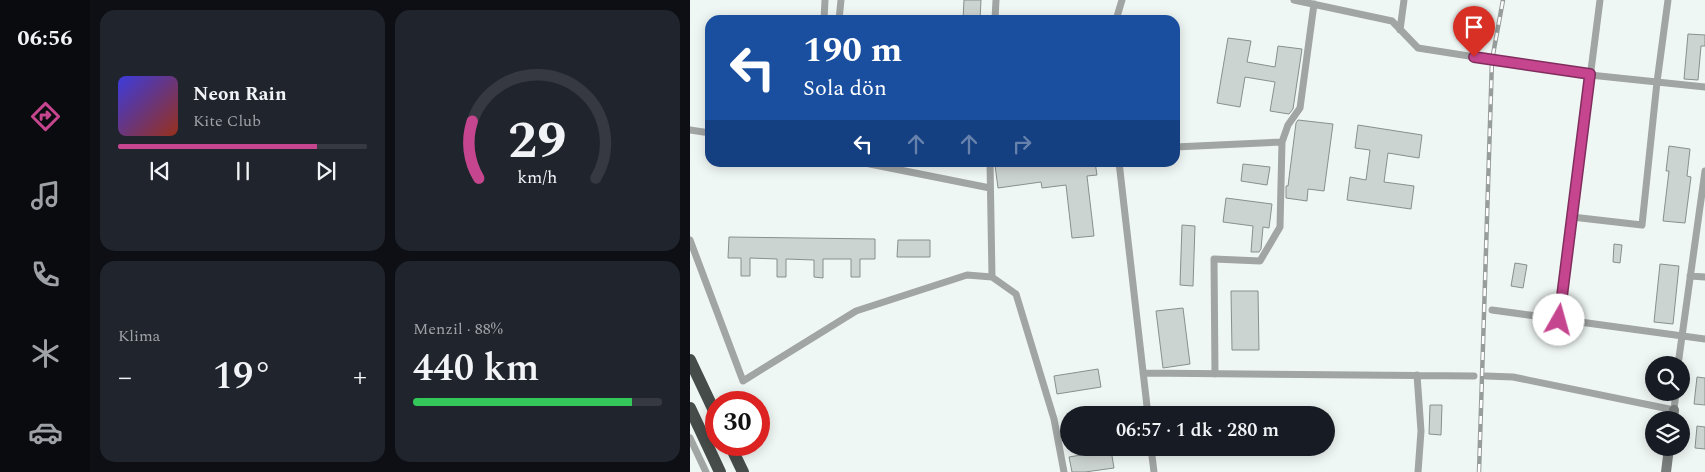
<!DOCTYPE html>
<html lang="tr">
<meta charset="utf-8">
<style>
body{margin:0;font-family:Spectral,serif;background:#20242c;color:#f1f3f6;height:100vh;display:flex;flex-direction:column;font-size:19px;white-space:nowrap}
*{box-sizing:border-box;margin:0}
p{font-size:16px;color:#9ea1a6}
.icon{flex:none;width:28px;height:28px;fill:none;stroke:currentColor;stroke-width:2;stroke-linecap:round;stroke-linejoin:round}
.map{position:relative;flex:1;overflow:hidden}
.side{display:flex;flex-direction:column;gap:10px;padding:10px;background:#0d0f14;width:600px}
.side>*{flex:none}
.top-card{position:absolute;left:15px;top:15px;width:475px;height:152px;border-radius:15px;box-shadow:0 2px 12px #0003;background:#1a4fa0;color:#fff;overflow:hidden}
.controls{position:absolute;left:955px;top:356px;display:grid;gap:10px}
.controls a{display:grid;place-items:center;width:45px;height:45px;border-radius:50%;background:#171b24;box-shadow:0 2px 12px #0003;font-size:25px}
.speed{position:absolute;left:15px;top:391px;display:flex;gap:10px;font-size:25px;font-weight:700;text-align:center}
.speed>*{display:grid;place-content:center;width:65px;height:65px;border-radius:50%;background:#171b24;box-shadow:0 2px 12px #0003;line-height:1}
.speed .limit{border:8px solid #d22;background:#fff;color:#111}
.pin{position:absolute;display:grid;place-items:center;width:42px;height:42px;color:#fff;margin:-51px -21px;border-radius:50% 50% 50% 0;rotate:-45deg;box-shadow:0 0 5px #0007}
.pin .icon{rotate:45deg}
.me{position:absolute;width:55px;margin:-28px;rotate:7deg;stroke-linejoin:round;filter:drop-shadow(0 0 4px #0008)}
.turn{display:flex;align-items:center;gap:18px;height:105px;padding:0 15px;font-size:22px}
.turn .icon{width:65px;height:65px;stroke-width:2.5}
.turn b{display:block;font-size:35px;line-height:42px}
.lanes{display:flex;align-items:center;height:48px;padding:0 15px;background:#0003;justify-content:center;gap:25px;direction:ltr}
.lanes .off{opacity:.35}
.big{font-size:38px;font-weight:600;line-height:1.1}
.side .widget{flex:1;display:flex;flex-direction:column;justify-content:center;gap:8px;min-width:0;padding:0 18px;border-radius:15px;background:#20242c}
.side .dial{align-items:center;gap:0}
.dial svg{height:130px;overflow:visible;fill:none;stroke:#363941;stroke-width:7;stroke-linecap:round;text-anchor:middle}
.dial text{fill:#f1f3f6;stroke:none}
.song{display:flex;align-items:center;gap:15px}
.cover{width:60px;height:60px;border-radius:8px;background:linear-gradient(135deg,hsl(240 70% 55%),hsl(10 70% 35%))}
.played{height:5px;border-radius:2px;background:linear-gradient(90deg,#c6458f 80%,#363941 80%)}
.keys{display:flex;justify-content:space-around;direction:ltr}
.heat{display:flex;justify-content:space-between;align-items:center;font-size:28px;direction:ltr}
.charge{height:8px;border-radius:4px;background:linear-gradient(90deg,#34c759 88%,#363941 0)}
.side .tiles{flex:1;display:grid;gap:10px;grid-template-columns:repeat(2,1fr)}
.trip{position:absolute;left:370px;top:406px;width:275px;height:50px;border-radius:25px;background:#171b24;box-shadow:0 2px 12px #0003;font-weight:600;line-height:50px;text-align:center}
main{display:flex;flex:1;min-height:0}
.menu{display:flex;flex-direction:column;width:90px;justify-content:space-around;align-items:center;background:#090b0e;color:#9ea1a6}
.menu .icon{width:35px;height:35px}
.menu .current{color:#c6458f}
.menu b{font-size:22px;color:#f1f3f6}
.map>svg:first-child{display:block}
.building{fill:#ccd4d1;stroke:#888f8c}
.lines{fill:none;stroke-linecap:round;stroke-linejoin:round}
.street{stroke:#a1a5a3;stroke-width:7}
.secondary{stroke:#797e7c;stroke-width:10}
.highway{stroke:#454c49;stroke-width:12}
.rail-casing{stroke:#979d9b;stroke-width:4.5}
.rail{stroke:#fff;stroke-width:2.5;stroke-dasharray:8;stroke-linecap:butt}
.route-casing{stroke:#812d5d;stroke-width:12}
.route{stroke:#c6458f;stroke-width:9}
</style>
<main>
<nav class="menu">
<b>06:56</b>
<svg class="icon current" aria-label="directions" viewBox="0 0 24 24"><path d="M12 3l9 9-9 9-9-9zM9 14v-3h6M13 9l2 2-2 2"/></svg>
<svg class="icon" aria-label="music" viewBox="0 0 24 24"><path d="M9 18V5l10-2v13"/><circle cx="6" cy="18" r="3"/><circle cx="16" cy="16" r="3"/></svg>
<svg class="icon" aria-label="phone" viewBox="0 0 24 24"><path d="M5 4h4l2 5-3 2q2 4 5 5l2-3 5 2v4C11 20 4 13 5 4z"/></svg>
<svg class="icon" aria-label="climate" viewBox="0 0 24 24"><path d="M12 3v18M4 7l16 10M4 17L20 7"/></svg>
<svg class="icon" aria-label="car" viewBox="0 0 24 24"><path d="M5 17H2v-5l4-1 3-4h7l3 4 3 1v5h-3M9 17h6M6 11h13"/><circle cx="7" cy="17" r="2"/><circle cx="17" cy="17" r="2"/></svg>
</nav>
<section class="side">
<div class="tiles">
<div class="widget">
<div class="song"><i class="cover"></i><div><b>Neon Rain</b><p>Kite Club</p></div></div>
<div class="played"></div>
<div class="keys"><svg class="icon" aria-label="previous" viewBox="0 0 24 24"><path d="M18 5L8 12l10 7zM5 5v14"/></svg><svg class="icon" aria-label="pause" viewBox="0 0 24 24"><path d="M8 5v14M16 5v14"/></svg><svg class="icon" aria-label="next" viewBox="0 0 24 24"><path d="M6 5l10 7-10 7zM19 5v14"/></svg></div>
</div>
<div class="widget dial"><svg viewBox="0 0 100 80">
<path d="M14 69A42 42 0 1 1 86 69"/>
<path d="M14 69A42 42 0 0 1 10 34" stroke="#c6458f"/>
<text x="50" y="56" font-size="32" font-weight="700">29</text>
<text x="50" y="72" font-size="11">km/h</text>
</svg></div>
<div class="widget"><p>Klima</p>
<div class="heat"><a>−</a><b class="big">19°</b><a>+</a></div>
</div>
<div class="widget"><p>Menzil · 88%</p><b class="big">440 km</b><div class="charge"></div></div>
</div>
</section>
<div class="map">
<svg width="1015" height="472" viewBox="0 0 1015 472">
<rect width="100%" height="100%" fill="#eff7f4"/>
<path class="building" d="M274,0h17l-1,20h-17z
M998,34l17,1v11h-4l-3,34 -14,-1z
M538,38l23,3 -4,21 28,5 3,-21 24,3 -9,60 -4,5 -19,-3 5,-29 -30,-5 -5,30 -23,-4z
M608,120l35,4 -9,67 -16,-2 -1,12 -21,-3v-12h2l8,-63z
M668,125l64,10 -3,23 -31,-5 -4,29 30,4 -3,23 -64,-9 3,-23 16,3 4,-30 -15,-2z
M979,146l21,3 -3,27 4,1 -6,46 -22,-2 6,-50h-3z
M322,162h83l2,13 -10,1 7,60 -22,2 -6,-53 -24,3 -1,-6 -43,6 -3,-23z
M553,164l27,3 -3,18 -26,-4z
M536,198l46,6 -3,24 -6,-1 -2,22 -2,3h-8l2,-26 -30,-4z
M492,225l13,1 -2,60 -13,-1z
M39,237l146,2v20h-15v18h-9v-18h-28v19l-9,-1v-17l-28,-1v18h-9v-18l-27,-1v18h-9v-18h-13z
M208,240h32v17h-33z
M924,244l8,1 -2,18 -7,-1z
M825,263l12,2 -4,23 -12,-2z
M970,264l19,2 -6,58 -19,-2z
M541,291h27l1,59h-27z
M493,308l7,56 -27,4 -7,-57z
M408,369l3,18 -44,7 -3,-18z
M1007,377l8,1v27l-11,-1z
M740,405h12l-1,30 -12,-1z
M1007,426l8,1v22l-10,-1z
M421,450l3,18 -29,4h-13l-3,-15z"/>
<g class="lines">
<path class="street" d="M604,0l98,21 26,27 172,27 115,12
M134,20l1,-20
M149,20l2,-20
M305,20l1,-20
M426,20l6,-20
M710,30l4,-30
M0,130l20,3
M485,147l107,-5
M170,162l130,26
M300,162l2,115 24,17 38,125 10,53
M429,162l29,253
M882,217l70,8 15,-143 11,-82
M0,240l53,141 113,-70 111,-36 25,2
M1000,276l15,1
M802,310l213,29
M869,320l41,-320
M988,365l27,-194
M453,373l331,3
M525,374l-1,-115 46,2 20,-34 2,-85 6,-17 12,-17 14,-104
M727,375l4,56 -3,41
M796,376l27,1 161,33 2,-18
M0,438l16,34
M461,448l3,24"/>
<path class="secondary" d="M983,420l1,-10
M976,472l3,-24"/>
<path class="highway" d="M0,360l26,55
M0,408l30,64
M40,445l13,27"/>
<defs>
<path id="rail" d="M789,472l13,-412 11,-60"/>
</defs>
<use href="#rail" class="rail-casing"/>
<use href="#rail" class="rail"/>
</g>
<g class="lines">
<defs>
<path id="route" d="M784,57l116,17 -31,246"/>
</defs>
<use href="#route" class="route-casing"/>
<use href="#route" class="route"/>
</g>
</svg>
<div class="controls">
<a><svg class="icon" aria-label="search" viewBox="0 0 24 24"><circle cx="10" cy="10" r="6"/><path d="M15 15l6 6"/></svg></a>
<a><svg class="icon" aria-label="layers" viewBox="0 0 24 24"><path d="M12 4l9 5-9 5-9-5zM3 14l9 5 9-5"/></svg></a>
</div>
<div class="speed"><div class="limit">30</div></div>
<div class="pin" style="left:784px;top:57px;background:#d93025"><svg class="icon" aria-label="arrive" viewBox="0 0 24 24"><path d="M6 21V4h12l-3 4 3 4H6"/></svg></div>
<svg class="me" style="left:869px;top:320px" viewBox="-20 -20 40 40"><circle r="19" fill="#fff"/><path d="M0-13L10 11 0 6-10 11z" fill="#c6458f"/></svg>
<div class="trip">06:57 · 1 dk · 280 m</div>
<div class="top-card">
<div class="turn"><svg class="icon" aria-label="left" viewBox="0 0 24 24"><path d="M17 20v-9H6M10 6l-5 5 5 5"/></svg><div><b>190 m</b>Sola dön</div></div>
<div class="lanes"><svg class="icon" aria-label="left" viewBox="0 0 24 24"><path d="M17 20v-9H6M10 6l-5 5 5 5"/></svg><svg class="icon off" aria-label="ahead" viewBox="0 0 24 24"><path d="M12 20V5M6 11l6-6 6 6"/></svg><svg class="icon off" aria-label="ahead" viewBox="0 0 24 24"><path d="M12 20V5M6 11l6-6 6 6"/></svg><svg class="icon off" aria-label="right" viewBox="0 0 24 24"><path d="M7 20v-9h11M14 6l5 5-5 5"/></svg></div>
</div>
</div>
</main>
